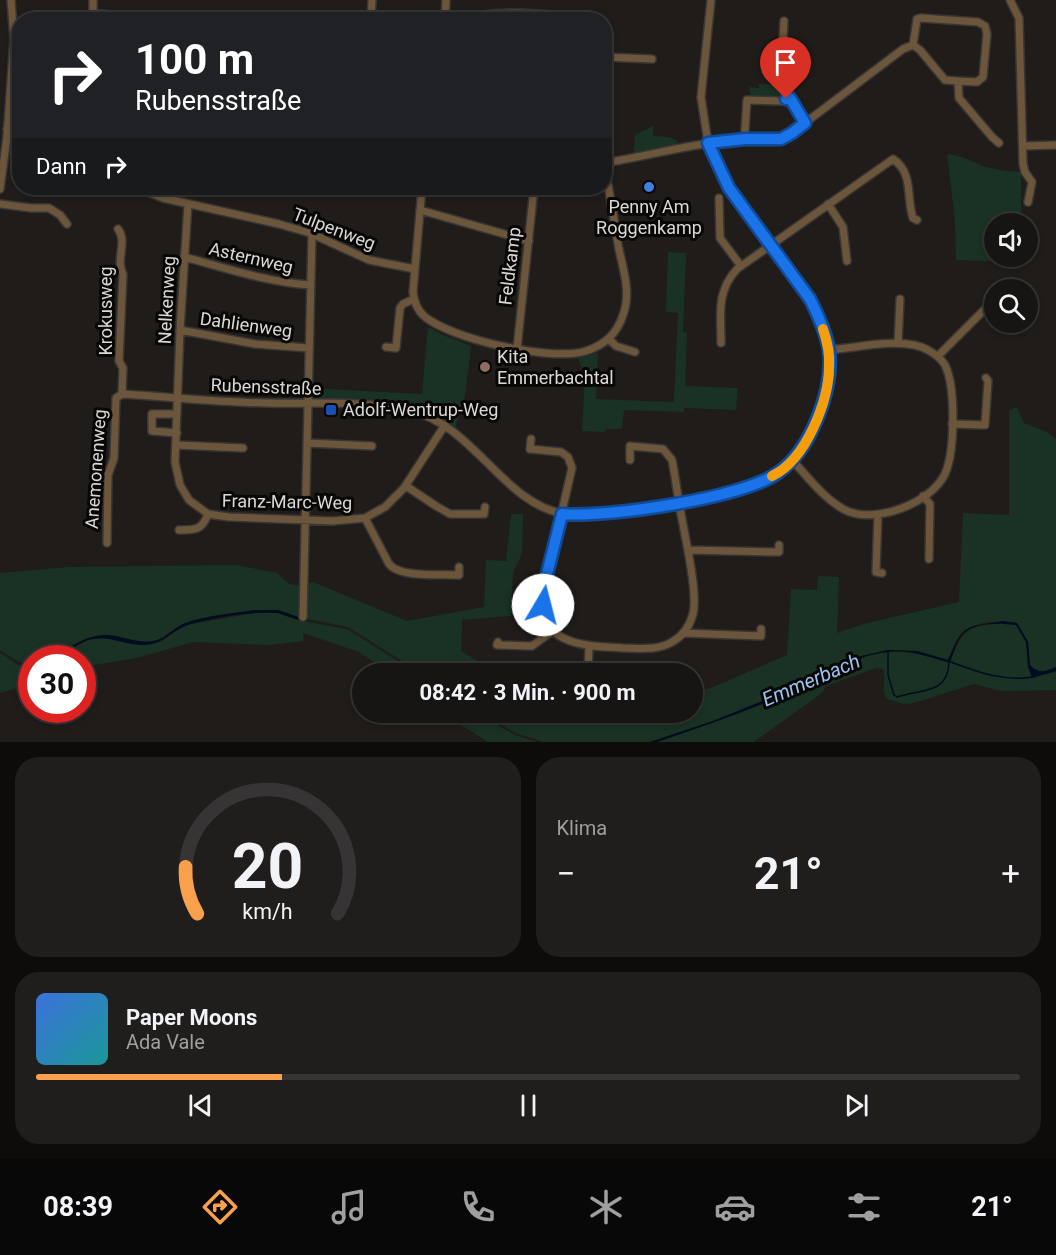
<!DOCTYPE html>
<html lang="de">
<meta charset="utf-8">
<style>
body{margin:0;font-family:Roboto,sans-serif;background:#201e1d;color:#f1f3f6;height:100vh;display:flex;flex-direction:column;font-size:22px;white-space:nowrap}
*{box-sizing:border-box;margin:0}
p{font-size:20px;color:#9e9fa0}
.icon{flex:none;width:33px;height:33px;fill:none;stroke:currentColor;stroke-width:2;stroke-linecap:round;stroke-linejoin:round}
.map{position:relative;height:742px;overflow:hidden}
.details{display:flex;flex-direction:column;gap:15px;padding:15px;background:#0d0c0b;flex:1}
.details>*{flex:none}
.top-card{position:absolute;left:12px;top:12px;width:600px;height:183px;border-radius:24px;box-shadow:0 3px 9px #0003,0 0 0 2px #363434;background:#202124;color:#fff;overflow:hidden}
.tools{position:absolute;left:984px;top:213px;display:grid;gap:12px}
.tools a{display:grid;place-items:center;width:54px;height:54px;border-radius:50%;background:#171514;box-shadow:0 3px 9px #0003,0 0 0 2px #363434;font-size:30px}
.speed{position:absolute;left:18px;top:645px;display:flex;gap:12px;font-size:30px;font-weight:700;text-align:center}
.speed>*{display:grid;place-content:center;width:78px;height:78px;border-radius:50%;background:#171514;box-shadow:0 3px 9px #0003,0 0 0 2px #363434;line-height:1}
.speed .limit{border:9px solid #d22;background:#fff;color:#111}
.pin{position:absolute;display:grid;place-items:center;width:51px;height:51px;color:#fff;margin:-62px -26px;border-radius:50% 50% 50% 0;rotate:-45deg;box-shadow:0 0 6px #0007}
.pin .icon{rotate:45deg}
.me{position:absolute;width:66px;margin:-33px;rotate:8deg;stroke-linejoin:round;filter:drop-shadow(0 0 4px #0008)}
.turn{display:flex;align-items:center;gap:21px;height:126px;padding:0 24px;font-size:27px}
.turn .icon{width:78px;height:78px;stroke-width:2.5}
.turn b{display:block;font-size:42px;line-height:51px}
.then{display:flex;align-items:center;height:57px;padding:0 24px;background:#0003;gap:12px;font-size:22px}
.big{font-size:45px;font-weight:700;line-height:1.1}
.details .card{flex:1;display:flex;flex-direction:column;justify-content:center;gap:9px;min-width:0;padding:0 21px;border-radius:24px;background:#201e1d}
.details .dial{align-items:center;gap:0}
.dial svg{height:156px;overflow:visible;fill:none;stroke:#363434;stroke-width:7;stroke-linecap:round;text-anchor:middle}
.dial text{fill:#f1f3f6;stroke:none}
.song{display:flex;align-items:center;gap:18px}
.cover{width:72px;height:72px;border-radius:9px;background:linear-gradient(135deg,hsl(220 70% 55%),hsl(180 70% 35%))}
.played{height:6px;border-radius:3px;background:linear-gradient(90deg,#f9a04c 25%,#363434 25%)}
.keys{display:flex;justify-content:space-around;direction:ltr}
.heat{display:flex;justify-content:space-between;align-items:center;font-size:33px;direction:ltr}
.details .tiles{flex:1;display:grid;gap:15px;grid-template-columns:1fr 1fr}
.card:last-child{grid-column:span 2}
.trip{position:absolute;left:352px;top:663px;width:351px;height:60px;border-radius:30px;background:#171514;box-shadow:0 3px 9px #0003,0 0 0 2px #363434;font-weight:700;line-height:60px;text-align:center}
.dock{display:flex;height:96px;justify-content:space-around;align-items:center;background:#090808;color:#9e9fa0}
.dock .icon{width:42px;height:42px}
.dock .selected{color:#f9a04c}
.dock b{font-size:27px;color:#f1f3f6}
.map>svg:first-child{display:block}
.green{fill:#193223}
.water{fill:#000c1f}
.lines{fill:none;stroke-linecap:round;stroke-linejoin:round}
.stream{stroke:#000c1f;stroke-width:1.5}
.minor-casing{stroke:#393634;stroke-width:10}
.minor{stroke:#6b553b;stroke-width:7}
.route-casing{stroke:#114b97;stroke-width:15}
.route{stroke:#1a73e8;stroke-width:10}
.slow{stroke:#f59e0b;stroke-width:10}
.shop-dot{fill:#3f7fe0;stroke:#080706;stroke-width:2}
.education-dot{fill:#8d6e63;stroke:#080706;stroke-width:2}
.transit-dot{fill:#1a4fb4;stroke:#080706;stroke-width:2}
.labels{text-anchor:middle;stroke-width:6;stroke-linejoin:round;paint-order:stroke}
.poi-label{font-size:18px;fill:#dbd9d7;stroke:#080706;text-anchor:start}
.street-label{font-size:18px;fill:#dbd9d7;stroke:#080706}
.water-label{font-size:20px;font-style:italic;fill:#98c3f0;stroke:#080706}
</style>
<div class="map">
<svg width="1056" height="742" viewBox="0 0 1056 742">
<rect width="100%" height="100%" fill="#1f1c1a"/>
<path class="green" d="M759,84l22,1 4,9 -1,3h-33l-2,-10 10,1z
M653,126v10l16,1 8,4v3l-43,9 1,-18z
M947,154c13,1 24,7 36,12 12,4 25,5 38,6v51l-27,1v32l27,1v5l-65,-2 -1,-39z
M668,252l18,1 -3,79 4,1 -2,53 53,2 -2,22 -52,-2v4l-60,-2 -2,19h-16l-1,3 -23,-1 3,-55 -7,-18 20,-5 -2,46 78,3 4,-89 -12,-1z
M428,327l15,8 28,11 -6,51 -10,31c-40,-29 -89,-26 -136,-28l-7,-4 1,-7h11l98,5z
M1017,407l7,16 23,9 9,7v228c-11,5 -17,7 -26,-2l-2,-23 -11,-19c-18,-2 -41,-3 -56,11 -6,6 -9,18 -13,26l-31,-9 -29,-1 -35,8 -68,34 -72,29 -63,21h-107l-27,-9 -37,-20 85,-1c15,9 33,2 50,0 25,-2 53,0 79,0v-20l18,-4 76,-33 4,-66 26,1 1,-14 21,1 -2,56 30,-10 92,-21 4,-89 46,2v-105z
M511,514h12l-1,40 -9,18 -2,44 -49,4 -1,31 37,22h-77l-73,-46 -41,-8 1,-36 5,-1 94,39 77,-14 2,-47 20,1z
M237,565l40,8 12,11 12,2v32l-23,-8h-24l-27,4 -53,15 -14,11 -18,3 -36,-8 -19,3 -25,15 -15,5h-15l-1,4h-12l-19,-12v-77l69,-6z
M254,613h24l19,7 50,9 70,44h-27l-31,-21 -56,-19v8l-33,4 -77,-3 -52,15 -58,10 -1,-9h-27l33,-18 18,-2 36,7 19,-3 15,-11 11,-6z
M1003,623l13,2 10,17 2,24 4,12 24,-7v19l-55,1 -27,-7 -60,19 -11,1 -16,-5c-7,-9 0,-20 -4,-30l-7,-1 -50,18 -4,7 -68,49h-97c44,-15 88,-30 130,-49 33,-15 64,-38 102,-41 23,-2 45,6 67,12l-6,-3c15,-34 16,-34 53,-38z
M0,653l18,12h13v19l-31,9z
M442,713h34l39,22 22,7h-49z"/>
<path class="water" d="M254,610h24l23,8v2c-9,-1 -18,-7 -26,-7 -28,-1 -61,4 -87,12 -18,6 -25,20 -45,20 -19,0 -36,-11 -55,-5 -15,5 -24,18 -41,18 20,-7 38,-24 60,-23 18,1 32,10 50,5 10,-3 18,-13 28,-17 21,-8 47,-9 69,-13z
M1003,621l14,2 11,19 2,23c9,9 15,7 26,2v4l-24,7 -4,-12 -2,-24 -10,-17c-16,-2 -44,-4 -55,11 -5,7 -8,18 -11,27 -21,-6 -42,-14 -63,-11 -37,5 -67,26 -101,42 -42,18 -85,33 -129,48h-7l63,-21 72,-29 68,-34 35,-8 29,1 31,9c18,-38 15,-32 55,-39z"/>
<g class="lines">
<path class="stream" d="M888,652v23l6,20 3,2c24,-8 51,-2 52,-35
M951,662c27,10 53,20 82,15"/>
<defs>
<path id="minor" d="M93,0v20
M1010,0l9,18 4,146 2,8 7,10 -4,20
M93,13l60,7
M371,20l1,-20
M445,20l1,-20
M455,20c44,-11 90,-7 134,0
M784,21l-3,56 3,11 21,35
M913,45l7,5 25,30 13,1 1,17 33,39 7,6
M604,57l48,2
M7,129l13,6
M745,130l2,-30 35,1 8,-4
M1023,146l33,-1
M605,163c40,-7 79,-17 119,-22 21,-3 47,2 65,-6l114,-86 10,-4 4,-26 4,-1 57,4 7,4 2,8 -4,43 -6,5 -19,-1
M138,188l25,10 116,26 31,9 59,27 46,9
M422,188l-9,104c1,9 4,18 11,24 26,23 129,46 162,35 19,-6 31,-17 37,-36 9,-24 -1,-48 -5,-71 -4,-27 -9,-54 -14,-81
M0,189l7,-52 7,-98 -3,-39
M719,198l1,40 21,28
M0,204l31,4h18l11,7 7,9
M188,204l-8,126 -5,132 5,23 9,15 19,14 21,3 104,4 32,-3 20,-11 19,-19 41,-63
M828,204l15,23 4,34
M420,210l109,31
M118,229c10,13 -3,31 5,45l-4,87 4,7 -1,26
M184,257c42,11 83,25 126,28
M180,330l75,14 54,4
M610,340l6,6 19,6
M721,343c0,-29 -5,-51 16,-74l156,-110c21,14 13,39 20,59l4,2
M898,343l2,-44
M386,347l10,1 4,-40 3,-4 11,-5
M517,349l17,-161
M938,356l55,-55
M952,424l33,1 3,-44 -2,-3
M177,433l-25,-2v-17h25
M531,439l-1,10 31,3 7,5 4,11 -28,121c-10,56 39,57 79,59 16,0 34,3 49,-6 11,-6 18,-17 21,-28 5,-21 -7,-72 -11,-95 -4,-19 -6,-39 -10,-59l-9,-11 -33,-3v14
M307,443l65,3
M176,445l67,3
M792,460c16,17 32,39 53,50 30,15 86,-7 100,-36 10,-23 11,-86 0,-109 -4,-7 -10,-11 -17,-15 -25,-14 -71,-2 -99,0
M406,486l30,20 14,8h34l1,-7
M923,496l7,8 -1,55
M878,514l-2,58 6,1
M365,518l24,46c11,14 51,10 70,11v-8
M179,530c17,0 23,0 29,-16
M107,543l1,-68 6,-17 2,-60 6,-4c48,3 97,8 145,9 46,1 100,-3 145,8 63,16 91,92 152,103 31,5 67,-3 99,-9 34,-6 88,-12 117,-33 31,-24 54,-83 49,-122 -3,-18 -11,-35 -19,-51l-81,-111 -21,-45 -7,-46 10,-97
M688,550l91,2v-7
M303,617l9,-382
M683,633l78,3v-7
M498,642l-1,3 35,1 22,-16
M588,674l1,-28"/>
</defs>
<use href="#minor" class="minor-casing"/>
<use href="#minor" class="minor"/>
</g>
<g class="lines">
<defs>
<path id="route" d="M543,605l2,-23 17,-68c44,4 183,-16 217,-42 32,-23 55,-83 50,-122 -3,-18 -11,-35 -19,-51l-81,-111 -21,-45 37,-4h36l11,-6 13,-10 -15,-25 -4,1"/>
</defs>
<use href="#route" class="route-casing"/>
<use href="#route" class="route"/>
<path class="slow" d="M772,476c34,-16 57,-75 57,-110 1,-13 -2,-25 -6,-37"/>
</g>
<circle class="shop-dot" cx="649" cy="187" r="6"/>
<circle class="education-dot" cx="485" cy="367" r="6"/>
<rect class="transit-dot" x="325" y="404" width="12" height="12" rx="3"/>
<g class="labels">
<g class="poi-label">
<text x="649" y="213" text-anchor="middle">Penny Am<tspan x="649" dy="21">Roggenkamp</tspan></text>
<text x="497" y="363">Kita<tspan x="497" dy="21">Emmerbachtal</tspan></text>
<text x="343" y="416">Adolf-Wentrup-Weg</text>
</g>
<g class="street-label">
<text transform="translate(334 229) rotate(21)" y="6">Tulpenweg</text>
<text transform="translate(251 258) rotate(13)" y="6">Asternweg</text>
<text transform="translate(510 266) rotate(-83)" y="6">Feldkamp</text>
<text transform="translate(167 300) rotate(-87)" y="6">Nelkenweg</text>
<text transform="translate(106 311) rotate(-90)" y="6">Krokusweg</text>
<text transform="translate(246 325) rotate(8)" y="6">Dahlienweg</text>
<text transform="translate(266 387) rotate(2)" y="6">Rubensstraße</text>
<text transform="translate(96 469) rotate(-86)" y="6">Anemonenweg</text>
<text transform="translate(287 502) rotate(1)" y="6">Franz-Marc-Weg</text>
</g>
<g class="water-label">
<text transform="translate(811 680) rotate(-23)" y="7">Emmerbach</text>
</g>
</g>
</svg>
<div class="tools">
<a><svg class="icon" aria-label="sound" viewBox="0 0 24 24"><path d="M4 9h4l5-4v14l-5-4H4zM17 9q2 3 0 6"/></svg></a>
<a><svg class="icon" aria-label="search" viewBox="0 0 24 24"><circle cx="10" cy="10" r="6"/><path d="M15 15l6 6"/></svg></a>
</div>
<div class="speed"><div class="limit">30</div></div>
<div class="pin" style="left:786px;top:99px;background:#d93025"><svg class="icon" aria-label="arrive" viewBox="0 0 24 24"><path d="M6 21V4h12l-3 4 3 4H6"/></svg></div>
<svg class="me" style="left:543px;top:605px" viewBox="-20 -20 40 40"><circle r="19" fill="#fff"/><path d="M0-13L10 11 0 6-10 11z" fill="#1a73e8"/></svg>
<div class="trip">08:42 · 3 Min. · 900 m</div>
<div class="top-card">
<div class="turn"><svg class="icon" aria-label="right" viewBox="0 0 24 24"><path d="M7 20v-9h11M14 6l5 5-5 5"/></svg><div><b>100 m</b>Rubensstraße</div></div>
<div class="then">Dann<svg class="icon" aria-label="right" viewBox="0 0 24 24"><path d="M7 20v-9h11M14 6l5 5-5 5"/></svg></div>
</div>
</div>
<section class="details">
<div class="tiles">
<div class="card dial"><svg viewBox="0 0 100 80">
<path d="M14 69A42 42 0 1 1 86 69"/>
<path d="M14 69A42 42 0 0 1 8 45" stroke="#f9a04c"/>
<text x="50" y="56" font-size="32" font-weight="700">20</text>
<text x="50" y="72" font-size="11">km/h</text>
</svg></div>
<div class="card"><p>Klima</p>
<div class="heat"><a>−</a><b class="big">21°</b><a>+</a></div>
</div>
<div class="card">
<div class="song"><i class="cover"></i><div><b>Paper Moons</b><p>Ada Vale</p></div></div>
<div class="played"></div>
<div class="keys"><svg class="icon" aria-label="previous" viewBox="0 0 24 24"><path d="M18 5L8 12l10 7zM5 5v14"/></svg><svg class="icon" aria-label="pause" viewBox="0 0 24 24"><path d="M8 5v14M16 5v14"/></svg><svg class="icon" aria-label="next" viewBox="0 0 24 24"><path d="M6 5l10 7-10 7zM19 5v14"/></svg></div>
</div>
</div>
</section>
<nav class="dock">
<b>08:39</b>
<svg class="icon selected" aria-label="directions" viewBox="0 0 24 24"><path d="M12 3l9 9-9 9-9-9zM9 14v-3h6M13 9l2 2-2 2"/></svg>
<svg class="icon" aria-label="music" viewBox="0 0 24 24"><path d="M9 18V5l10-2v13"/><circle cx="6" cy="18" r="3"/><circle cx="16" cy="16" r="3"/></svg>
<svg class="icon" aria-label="phone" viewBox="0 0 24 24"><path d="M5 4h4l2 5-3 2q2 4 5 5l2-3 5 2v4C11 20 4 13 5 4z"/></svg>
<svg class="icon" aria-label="climate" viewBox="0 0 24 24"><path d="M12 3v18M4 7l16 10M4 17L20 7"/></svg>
<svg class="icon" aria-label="car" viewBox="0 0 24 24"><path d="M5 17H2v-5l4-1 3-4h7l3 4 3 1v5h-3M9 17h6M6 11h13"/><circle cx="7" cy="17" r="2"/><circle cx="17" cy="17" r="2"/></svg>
<svg class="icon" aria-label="filters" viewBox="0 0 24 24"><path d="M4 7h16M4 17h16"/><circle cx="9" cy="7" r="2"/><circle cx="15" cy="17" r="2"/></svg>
<b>21°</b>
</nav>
